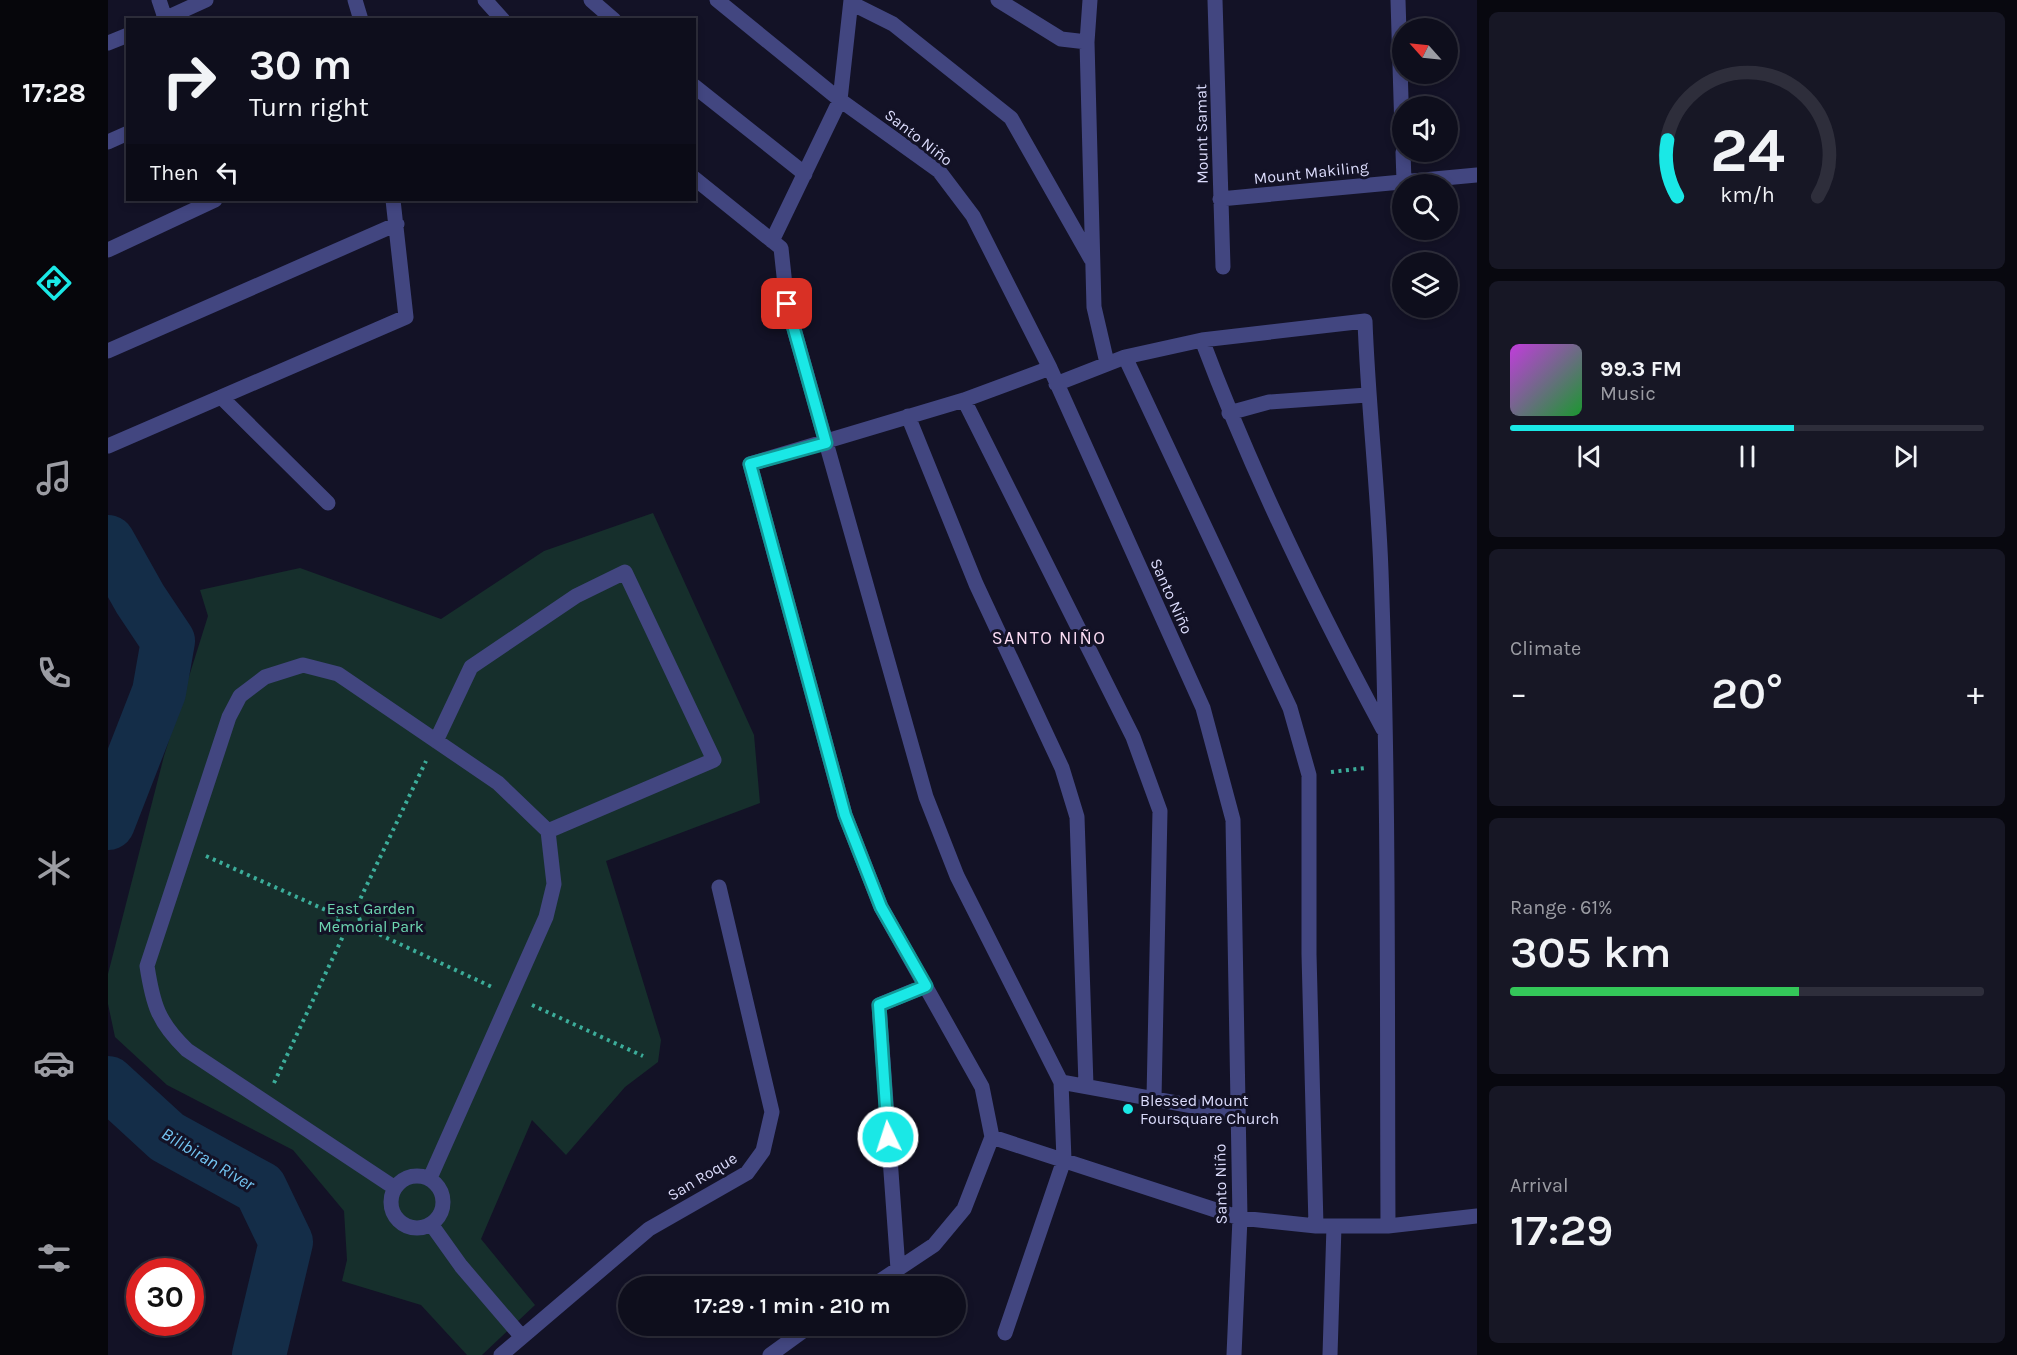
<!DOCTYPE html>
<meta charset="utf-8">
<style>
body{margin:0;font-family:Karla,sans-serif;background:#171725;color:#f1f3f6;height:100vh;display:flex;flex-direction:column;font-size:22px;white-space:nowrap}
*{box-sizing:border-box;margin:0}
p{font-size:20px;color:#9b9ca3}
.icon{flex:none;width:33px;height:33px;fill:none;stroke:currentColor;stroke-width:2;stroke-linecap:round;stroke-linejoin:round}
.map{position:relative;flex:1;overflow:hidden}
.drawer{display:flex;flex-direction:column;gap:12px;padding:12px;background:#08080f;width:540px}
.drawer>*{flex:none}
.banner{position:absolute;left:18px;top:18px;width:570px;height:183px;border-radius:0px;box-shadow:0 3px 9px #0003,0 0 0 2px #2e2e3b;background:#0e0e1c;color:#f1f3f6;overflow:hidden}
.needle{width:39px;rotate:297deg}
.fabs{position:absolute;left:1284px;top:18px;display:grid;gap:12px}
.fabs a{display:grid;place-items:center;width:66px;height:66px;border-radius:50%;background:#0e0e1c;box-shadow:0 3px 9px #0003,0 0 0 2px #2e2e3b;font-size:30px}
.speed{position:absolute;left:18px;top:1258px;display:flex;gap:12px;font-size:30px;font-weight:700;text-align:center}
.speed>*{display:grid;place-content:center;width:78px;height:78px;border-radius:50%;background:#0e0e1c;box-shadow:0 3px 9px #0003,0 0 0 2px #2e2e3b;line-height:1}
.speed .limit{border:9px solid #d22;background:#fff;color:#111}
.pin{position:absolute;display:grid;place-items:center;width:51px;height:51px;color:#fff;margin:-26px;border-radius:12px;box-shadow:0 3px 9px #0006}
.me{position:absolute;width:66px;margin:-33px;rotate:356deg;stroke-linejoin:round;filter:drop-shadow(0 0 4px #0008)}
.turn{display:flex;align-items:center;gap:21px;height:126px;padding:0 24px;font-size:27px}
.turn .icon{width:78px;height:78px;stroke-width:2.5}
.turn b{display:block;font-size:42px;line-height:51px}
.then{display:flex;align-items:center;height:57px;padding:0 24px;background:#0003;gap:12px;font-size:22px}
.big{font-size:45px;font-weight:600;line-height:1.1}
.drawer .card{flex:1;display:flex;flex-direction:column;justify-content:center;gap:9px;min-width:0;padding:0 21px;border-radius:9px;background:#171725}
.drawer .dial{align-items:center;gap:0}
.dial svg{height:156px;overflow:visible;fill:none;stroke:#2e2e3b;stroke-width:7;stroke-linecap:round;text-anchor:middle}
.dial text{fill:#f1f3f6;stroke:none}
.song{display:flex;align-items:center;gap:18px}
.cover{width:72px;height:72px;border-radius:9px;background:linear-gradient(135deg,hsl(290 70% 55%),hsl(130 70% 35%))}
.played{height:6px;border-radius:3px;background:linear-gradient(90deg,#1ae8e6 60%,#2e2e3b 60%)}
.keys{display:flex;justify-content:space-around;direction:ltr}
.heat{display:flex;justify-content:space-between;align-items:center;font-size:33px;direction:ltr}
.charge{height:9px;border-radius:4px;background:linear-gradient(90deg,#34c759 61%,#2e2e3b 0)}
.trip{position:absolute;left:510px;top:1276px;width:348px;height:60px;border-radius:30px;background:#0e0e1c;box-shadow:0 3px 9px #0003,0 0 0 2px #2e2e3b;font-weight:600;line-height:60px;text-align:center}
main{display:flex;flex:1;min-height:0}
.menu{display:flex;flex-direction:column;width:108px;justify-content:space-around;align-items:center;background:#06060b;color:#9b9ca3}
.menu .icon{width:42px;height:42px}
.menu .selected{color:#1ae8e6}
.menu b{font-size:27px;color:#f1f3f6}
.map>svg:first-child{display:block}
.green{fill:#162f2c}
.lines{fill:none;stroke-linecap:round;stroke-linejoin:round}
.river{stroke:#142d48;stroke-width:54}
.path{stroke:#3cad9a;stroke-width:4;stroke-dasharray:3 4.5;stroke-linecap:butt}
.minor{stroke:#424680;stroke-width:15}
.route-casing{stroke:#119796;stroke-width:15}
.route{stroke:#1ae8e6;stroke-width:10}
.poi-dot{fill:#1ae8e6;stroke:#131226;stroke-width:2}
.labels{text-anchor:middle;stroke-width:6;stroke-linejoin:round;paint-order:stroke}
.street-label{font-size:16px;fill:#dbdbfb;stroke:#131226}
.park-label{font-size:16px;fill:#6dd5b0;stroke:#131226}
.poi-label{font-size:16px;fill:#dbdbfb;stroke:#131226;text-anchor:start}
.neighbourhood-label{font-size:18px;letter-spacing:1.5px;fill:#fbdcf4;stroke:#131226}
.water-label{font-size:18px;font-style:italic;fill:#73c4f1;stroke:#131226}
</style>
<main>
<nav class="menu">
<b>17:28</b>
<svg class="icon selected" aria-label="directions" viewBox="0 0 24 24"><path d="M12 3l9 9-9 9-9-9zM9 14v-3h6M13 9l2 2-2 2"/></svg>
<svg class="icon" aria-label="music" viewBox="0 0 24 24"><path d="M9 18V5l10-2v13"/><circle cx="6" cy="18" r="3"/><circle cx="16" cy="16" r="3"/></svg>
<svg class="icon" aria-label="phone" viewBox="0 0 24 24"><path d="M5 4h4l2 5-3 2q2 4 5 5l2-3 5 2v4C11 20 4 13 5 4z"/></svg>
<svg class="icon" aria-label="climate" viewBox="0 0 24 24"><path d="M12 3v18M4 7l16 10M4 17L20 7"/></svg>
<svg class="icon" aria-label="car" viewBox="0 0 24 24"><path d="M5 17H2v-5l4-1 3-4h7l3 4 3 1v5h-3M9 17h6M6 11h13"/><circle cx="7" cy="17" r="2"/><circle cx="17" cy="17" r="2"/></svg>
<svg class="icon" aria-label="filters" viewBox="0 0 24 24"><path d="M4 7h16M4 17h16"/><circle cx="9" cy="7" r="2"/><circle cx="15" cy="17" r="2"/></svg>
</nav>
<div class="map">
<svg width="1369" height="1355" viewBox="0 0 1369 1355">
<rect width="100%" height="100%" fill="#131226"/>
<path class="green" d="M545,513l101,222 6,68 -154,58 55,179 -3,22 -33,25 -59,68 -34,-35 -51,119 54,66 -53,50h-15l-46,-50 -79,-24 5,-21 -3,-49 -51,-61 -126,-65 -52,-48 -7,-33v-30l56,-218 44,-140 -8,-26 100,-22 141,51 103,-68z"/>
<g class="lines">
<path class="river" d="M0,542l32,57 28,42 -9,51 -51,131
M0,1083l59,54 93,51 26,54 -27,113"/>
<path class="path" d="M1223,772l34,-4
M98,856l133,60
M230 922a11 11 0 1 1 22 0a11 11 0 1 1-22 0Z
M246,912l72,-151
M251,925l133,62
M424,1005l111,51
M166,1083l71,-151"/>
<path class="minor" d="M51,0l6,18
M247,0l6,20
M377,0l18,20
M483,0l23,20
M609,0l123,100 99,71 34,45 77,152 153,340 30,112 7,398 -6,137
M890,0l63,39 26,3
M982,0l-3,42 7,265 13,56
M1107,0l8,267
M1290,0l4,131
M743,3l42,21 118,94 80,141
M54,20l44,-20
M0,43l20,-8
M586,86l111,88
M0,142l20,-9
M1295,152l1,29
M586,178l87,70 6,56 139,493 31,79 104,206 3,78 -59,173
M1112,199l257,-24
M664,241l68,-141 11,-100
M0,250l107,-50
M1094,340c50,133 113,263 181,389
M0,351l289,-127
M1017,357l165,351 19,67v179l7,272
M948,384l69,-27 77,-17 163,-19c3,84 13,167 16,250 8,218 6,437 7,655
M113,397l107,106
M856,400l169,337 27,74 -6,287
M1121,413l40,-11 98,-7
M800,416l68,168 86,184 15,49 9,268
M0,446l298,-129 -13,-117
M328,741l35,-74 105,-71 49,-24 89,188 -166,71
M953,1082l176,32
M884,1137l248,81 76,8h72l89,-10
M283 1202a26 26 0 1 1 52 0a26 26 0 1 1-52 0Z
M287,1188l-208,-138c-29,-28 -34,-45 -40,-84l82,-249 11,-21 25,-19 38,-12 35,9 160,109 50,48 6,53 -8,33 -116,261
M323,1224l30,42 60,70
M790,1269l-19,-264 46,-19
M763,1287l63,-42 30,-36 28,-72 -10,-50 -101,-180 -36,-92 -95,-351 214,-64 86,-32
M393,1355l148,-126 98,-56 16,-22 9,-39 -53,-225
M662,1355l40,-29
M1222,1355l4,-129"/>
</g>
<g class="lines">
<defs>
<path id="route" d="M679,304l39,139 -76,21 95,351 36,92 45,79 -47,19 9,132"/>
</defs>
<use href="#route" class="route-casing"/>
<use href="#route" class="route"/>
</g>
<circle class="poi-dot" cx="1020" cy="1109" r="6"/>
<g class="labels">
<g class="street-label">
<text transform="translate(1093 134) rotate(-91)" y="6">Mount Samat</text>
<text transform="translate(811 137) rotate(38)" y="6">Santo Niño</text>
<text transform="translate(1203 172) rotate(-6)" y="6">Mount Makiling</text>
<text transform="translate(1064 596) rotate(66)" y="6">Santo Niño</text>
<text transform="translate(594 1176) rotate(-31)" y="6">San Roque</text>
<text transform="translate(1112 1184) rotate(-91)" y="6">Santo Niño</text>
</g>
<g class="park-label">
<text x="263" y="914">East Garden<tspan x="263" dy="18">Memorial Park</tspan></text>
</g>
<g class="poi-label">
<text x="1032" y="1106">Blessed Mount<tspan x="1032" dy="18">Foursquare Church</tspan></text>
</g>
<g class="neighbourhood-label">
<text x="941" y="644">SANTO NIÑO</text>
</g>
<g class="water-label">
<text transform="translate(100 1159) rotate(31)" y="6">Bilibiran River</text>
</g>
</g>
</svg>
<div class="fabs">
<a><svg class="needle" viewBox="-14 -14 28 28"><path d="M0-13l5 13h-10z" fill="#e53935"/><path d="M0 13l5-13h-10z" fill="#9b9ca3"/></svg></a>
<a><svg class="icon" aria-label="sound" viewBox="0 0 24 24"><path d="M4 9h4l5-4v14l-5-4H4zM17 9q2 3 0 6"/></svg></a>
<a><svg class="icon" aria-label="search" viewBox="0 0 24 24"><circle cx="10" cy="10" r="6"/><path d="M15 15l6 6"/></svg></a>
<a><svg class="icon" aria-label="layers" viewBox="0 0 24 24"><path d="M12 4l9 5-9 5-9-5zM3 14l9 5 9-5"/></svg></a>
</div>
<div class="speed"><div class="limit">30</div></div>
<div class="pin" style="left:679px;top:304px;background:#d93025"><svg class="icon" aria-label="arrive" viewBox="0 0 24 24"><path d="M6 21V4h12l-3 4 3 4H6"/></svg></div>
<svg class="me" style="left:780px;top:1137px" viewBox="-20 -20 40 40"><circle r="17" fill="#1ae8e6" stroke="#fff" stroke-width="3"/><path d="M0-11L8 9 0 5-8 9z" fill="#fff"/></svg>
<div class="trip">17:29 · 1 min · 210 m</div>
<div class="banner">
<div class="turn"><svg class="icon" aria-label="right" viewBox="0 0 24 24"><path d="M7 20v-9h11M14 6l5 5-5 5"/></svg><div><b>30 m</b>Turn right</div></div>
<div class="then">Then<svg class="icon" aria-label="left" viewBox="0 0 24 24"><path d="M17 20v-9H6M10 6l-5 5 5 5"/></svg></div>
</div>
</div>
<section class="drawer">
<div class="card dial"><svg viewBox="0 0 100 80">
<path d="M14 69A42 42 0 1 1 86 69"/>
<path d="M14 69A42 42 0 0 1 9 40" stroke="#1ae8e6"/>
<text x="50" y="56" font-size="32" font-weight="700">24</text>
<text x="50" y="72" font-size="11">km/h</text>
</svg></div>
<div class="card">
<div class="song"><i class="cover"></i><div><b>99.3 FM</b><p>Music</p></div></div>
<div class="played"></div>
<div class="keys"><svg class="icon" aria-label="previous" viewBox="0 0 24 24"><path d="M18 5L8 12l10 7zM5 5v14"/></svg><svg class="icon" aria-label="pause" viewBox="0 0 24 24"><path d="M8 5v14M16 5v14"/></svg><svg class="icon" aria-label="next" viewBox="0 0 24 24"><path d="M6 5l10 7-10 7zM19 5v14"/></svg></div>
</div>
<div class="card"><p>Climate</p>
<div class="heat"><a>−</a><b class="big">20°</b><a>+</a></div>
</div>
<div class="card"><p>Range · 61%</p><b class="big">305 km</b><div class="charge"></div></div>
<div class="card"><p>Arrival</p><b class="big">17:29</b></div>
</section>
</main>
